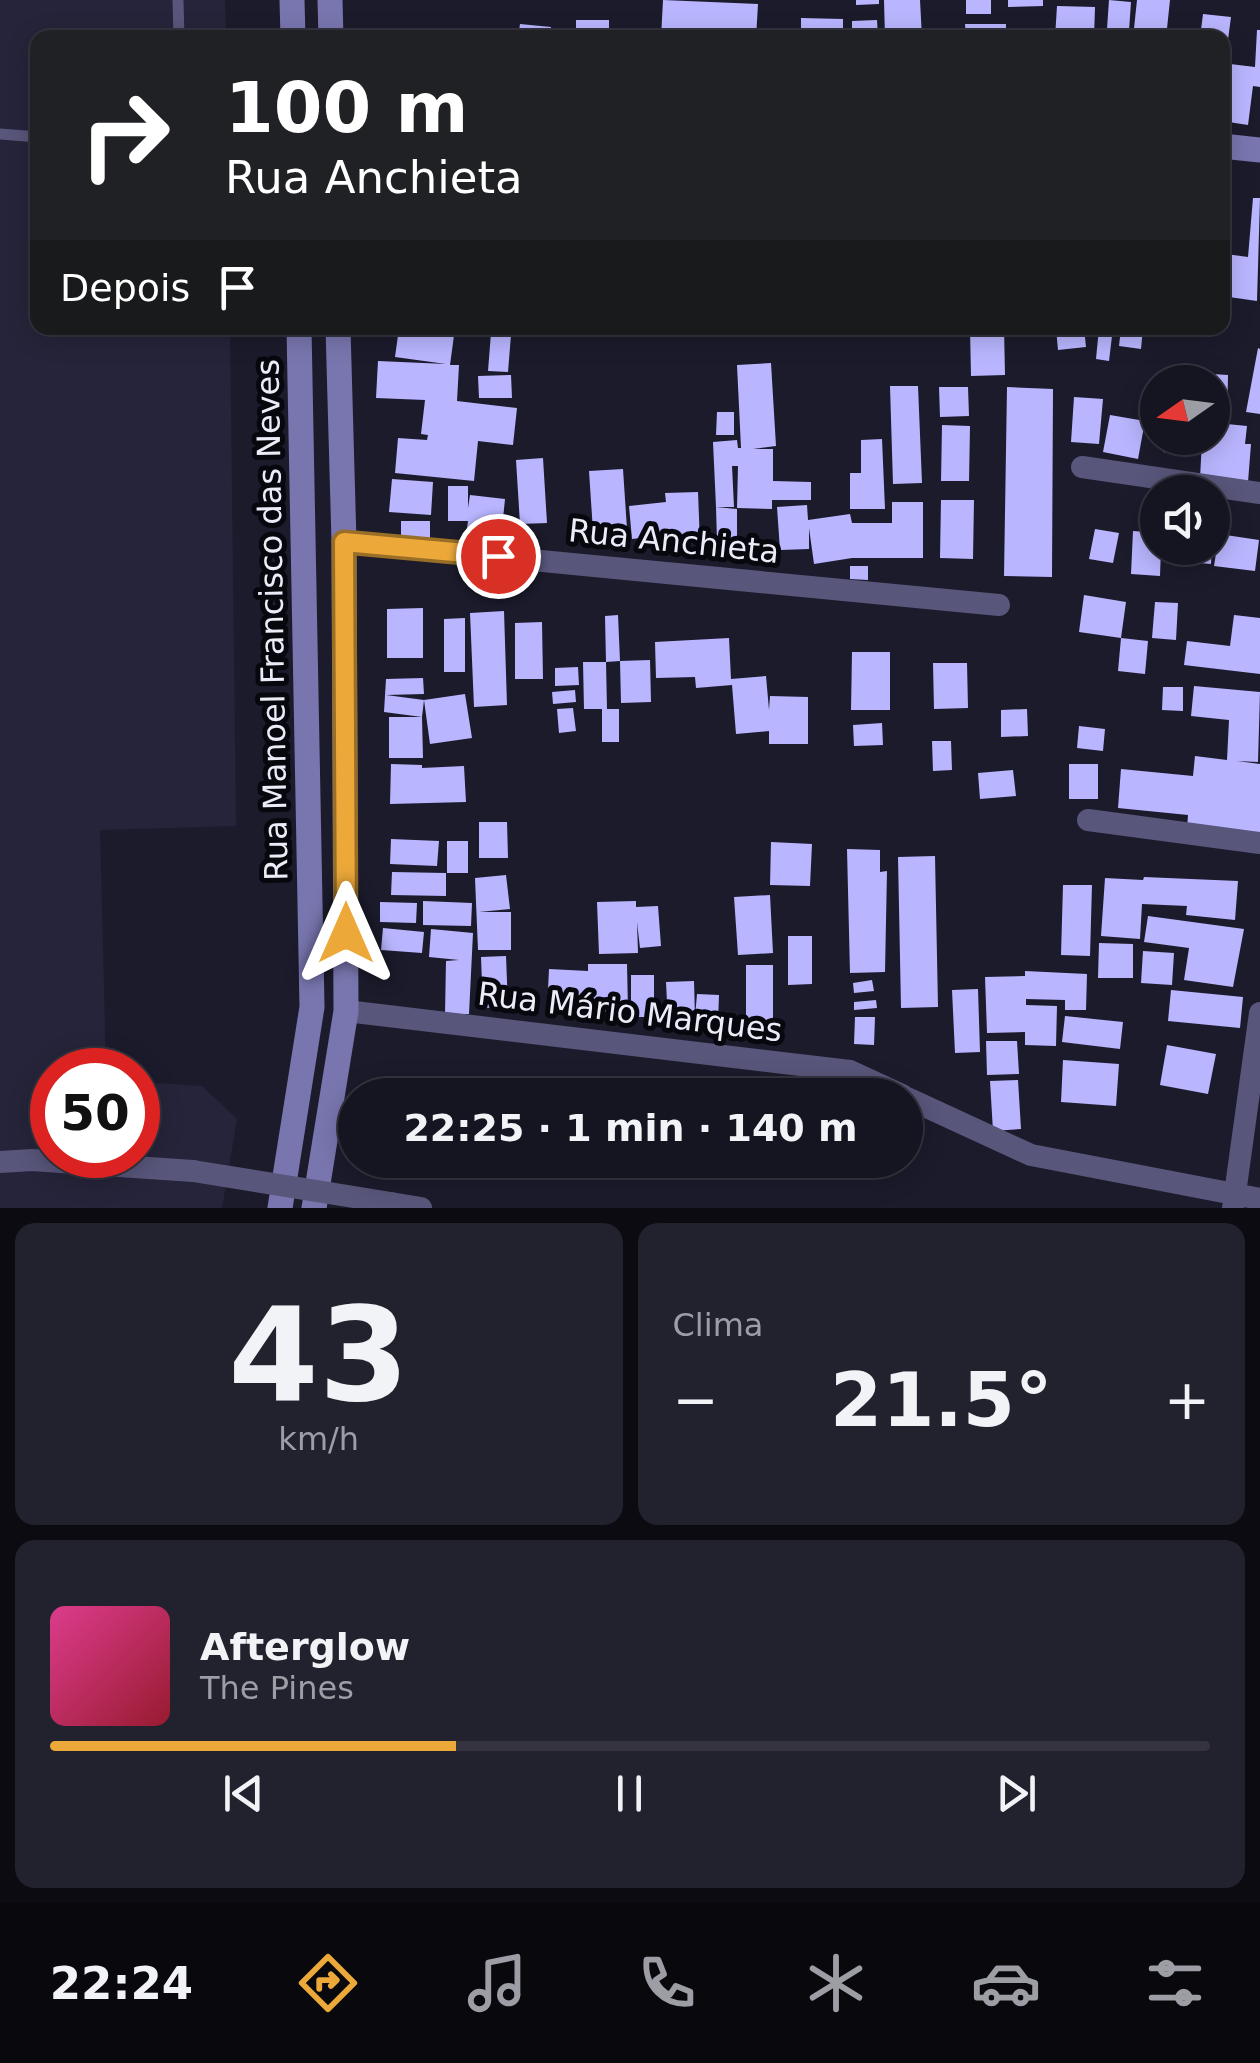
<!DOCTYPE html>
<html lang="pt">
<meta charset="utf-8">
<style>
body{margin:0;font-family:"DejaVu Sans",sans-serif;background:#22212e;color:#f1f3f6;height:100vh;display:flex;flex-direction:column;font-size:38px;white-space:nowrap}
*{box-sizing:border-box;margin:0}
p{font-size:32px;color:#9d9ea5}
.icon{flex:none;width:55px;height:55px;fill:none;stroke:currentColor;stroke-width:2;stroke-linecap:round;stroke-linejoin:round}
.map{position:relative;height:1208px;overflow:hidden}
.sheet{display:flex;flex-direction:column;gap:15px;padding:15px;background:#0c0b12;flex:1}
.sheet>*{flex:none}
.guide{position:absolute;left:30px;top:30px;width:1200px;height:305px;border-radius:20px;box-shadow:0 5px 25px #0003,0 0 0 2px #34333f;background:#202124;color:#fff;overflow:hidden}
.needle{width:65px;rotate:256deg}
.fabs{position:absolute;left:1140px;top:365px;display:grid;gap:20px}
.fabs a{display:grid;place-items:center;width:90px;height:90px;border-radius:50%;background:#151421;box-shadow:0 5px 25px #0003,0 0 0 2px #34333f;font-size:50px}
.speed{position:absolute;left:30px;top:1048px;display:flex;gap:20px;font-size:50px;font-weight:700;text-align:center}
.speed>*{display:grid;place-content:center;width:130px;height:130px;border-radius:50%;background:#151421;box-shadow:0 5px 25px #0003,0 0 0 2px #34333f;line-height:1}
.speed .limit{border:15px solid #d22;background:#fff;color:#111}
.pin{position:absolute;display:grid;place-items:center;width:85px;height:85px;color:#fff;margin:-42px;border:5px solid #fff;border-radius:50%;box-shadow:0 2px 10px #0007}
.me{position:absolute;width:110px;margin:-55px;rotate:0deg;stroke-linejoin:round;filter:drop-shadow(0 0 8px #0008)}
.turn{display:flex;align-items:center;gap:35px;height:210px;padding:0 30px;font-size:45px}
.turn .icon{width:130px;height:130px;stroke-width:2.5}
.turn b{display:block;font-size:70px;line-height:85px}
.then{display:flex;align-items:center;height:95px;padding:0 30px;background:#0003;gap:20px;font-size:38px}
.big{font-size:75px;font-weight:600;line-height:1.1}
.sheet .card{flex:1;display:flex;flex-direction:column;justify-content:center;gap:15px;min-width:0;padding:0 35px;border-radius:20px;background:#22212e}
.sheet .dial{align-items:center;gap:0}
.dial b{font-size:130px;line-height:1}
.song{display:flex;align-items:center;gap:30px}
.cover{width:120px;height:120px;border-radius:15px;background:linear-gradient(135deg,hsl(330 70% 55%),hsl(350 70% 35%))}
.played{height:10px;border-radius:5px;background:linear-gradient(90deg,#eca93a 35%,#34333f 35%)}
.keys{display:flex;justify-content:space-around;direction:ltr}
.heat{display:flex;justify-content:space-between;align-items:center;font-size:55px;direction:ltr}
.sheet .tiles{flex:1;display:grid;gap:15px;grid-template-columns:1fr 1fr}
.card:last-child{grid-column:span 2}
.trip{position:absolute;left:338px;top:1078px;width:585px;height:100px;border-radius:50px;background:#151421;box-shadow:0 5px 25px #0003,0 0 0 2px #34333f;font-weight:600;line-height:100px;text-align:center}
.dock{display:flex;height:160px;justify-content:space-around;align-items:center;background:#08080d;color:#9d9ea5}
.dock .icon{width:70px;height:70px}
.dock .on{color:#eca93a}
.dock b{font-size:45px;color:#f1f3f6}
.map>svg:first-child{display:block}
.built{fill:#26243a}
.building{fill:#b9b6ff}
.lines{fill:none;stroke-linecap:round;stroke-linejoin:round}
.lane{stroke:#58567a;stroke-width:11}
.street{stroke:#58567a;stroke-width:22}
.secondary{stroke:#7976af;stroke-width:25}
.street-bridge{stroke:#58567a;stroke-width:22}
.route-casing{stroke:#996e26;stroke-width:25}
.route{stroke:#eca93a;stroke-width:18}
.labels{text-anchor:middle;stroke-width:10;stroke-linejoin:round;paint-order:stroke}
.street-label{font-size:32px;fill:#ebecf7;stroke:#07070e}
</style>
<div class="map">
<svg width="1260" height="1208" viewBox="0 0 1260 1208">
<rect width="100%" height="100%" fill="#1c1b2c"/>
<path class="built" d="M0,0h225l1,37 -188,1v290h192l6,498 -136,4 6,240h-54v85h86v-73l64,4 35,33 -15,89h-222z"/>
<path class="building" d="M663,0l95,4 -2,34h-95z
M856,0h23v4l-23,1z
M884,0h36l2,38h-37z
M966,0h25v14h-25z
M1008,0h35v6l-35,1z
M1109,0l22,2 -2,29 -22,-2z
M1137,0h33l-4,38h-33z
M1057,6l38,1 -1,31h-39z
M1203,14l28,3 -4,30 -5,-1v-8h-22z
M801,18l42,1v19h-42z
M576,20h33v18h-33z
M877,20l1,18h-26v-17z
M520,24l31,3 -1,11h-32z
M965,24h41v14h-40z
M1257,30h3v57l-7,-1 -5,39 -26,-4v-58l33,4z
M1253,198h7l-3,103 -35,-5 4,-42 22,3z
M399,328h56l-5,37h9l-2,36 60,7 -4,37 -35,-4 -4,40 -79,-8 3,-35 29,2 1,-5 -7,-1 4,-34 -49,-2 2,-37 68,3 -51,-7z
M512,328h36v3l-36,1z
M890,328h28v7h-28z
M970,328h34l1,47 -34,1z
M1056,328h28l2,19 -28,3z
M1099,328h14l-4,33 -13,-2z
M1121,328h22l-2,21 -22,-3z
M491,333l20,2 -3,37 -20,-1z
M1258,348l2,1v65l-14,-2z
M771,363l5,83 -23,3h20v32l38,1v18h-39v9l-35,-1 1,-42h-6l2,41h-18l-3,-65 24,-2 1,8h3l-4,-83z
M1212,374l16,1 -1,49 20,2 -2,18h6l-3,38 -48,-4 2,-37 10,-3z
M511,375l1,23h-33l-1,-22z
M890,386h28l4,97 -29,1z
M939,387h29l1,29 -29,1z
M1007,387l46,2 -1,188 -48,-1z
M1074,397l29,2 -4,45 -28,-2z
M717,412h17v23h-18z
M1110,415l35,6 -7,38 -35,-7z
M942,425l28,1 -1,55h-28z
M1165,438h29l-2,18 -29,-4z
M882,439l3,70h-35v-36h11v-33z
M543,458l4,65 -27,1 -4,-64z
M623,469l4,60 -34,2 -4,-60z
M392,479l41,3 -2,33 -42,-3z
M448,486h20v22l2,-13 35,4 -4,40 -35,-3 2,-15h-20z
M698,492l2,51 -32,1 -1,-9 -35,4 -3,-33 37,-4 -1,-9z
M941,500h33l-1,59 -33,-1z
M892,502h31v56h-71l-38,6 -5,-36v21l-29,1 -3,-43 30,-2 1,15 42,-6 2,9h40z
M716,507l21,2v30l-20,2z
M401,521h29v17h-29z
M1095,529l24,4 -6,30 -24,-4z
M1133,531l25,2v15h3l-1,28 -29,-2z
M1219,534l40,6 -4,31 -41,-5z
M1188,548h24l-1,16 -24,-2z
M850,566h18v14l-18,-1z
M1084,595l42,7 -5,36 27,3 -3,33 -27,-3 3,-33 -42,-6z
M1155,602l23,1 -2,37 -24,-2z
M423,608v50h-36v-49z
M504,611l3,94 -33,2 -4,-94z
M618,615l2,46 30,-1 1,42 -30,1 -1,-42 -14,1 -1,-46z
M1234,615l26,3v56l-76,-9 3,-24 43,5z
M465,618v54h-21v-53z
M542,622l1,57h-28v-56z
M729,638l2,41 35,-3 3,34 1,-14 38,1v47h-39v-13l-33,3 -4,-49 -36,3 -1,-11 -39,1 -1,-36z
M852,652h38v58h-39z
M583,662h23l1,47h12v33h-17v-33h-18z
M933,663h34l1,45 -34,1z
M578,667l1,18 -24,1v-18z
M423,678l1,16 -38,1 38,5 41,-6 7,44 -42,6 -6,-44 -2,17 -38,-5 2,-33z
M1194,686l66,6 -2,70 -21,-1 23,3v75l-73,-10 1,-14 -70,-7 3,-39 72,7 2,-20 32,4 2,-40 -38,-4z
M1163,687h20v24l-21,-1z
M575,690l1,12 -23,2 -1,-12z
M573,708l3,23 -17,2 -2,-24z
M1027,709l1,27 -27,1v-27z
M389,717h33l1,41h-34z
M882,723l1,22 -29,1 -1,-21z
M1079,726l26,3 -2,22 -26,-3z
M932,741h19l1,29 -19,1z
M391,764l31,1v3l42,-2 2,36 -76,2z
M1069,764h29v35h-29z
M1013,770l3,26 -36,3 -2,-26z
M479,822h28l1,36h-29z
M391,839l48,2 -2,25 -47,-2z
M447,841h21v32h-21z
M771,842l41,2 -2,42 -40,-1z
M847,849l33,1v22l7,-1 -2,101 -35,1z
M935,856l3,151 -37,1 -3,-151z
M392,872l54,1v23l-55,-1z
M506,875l4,34 -31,3h32v38h-33l-3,-72z
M1144,877l94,4 -3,39 -49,-5 1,-9 -45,-2 -2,35 -39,-3 4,-58 38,2z
M1063,885h29l-2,71 -29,-1z
M770,895l3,58 -35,2 -4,-58z
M423,901l49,2 -1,23 -48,-1z
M636,901v6l22,-1 3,40 -21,2 -3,-26 1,31 -39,1 -2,-52z
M380,902l37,1 -1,20 -36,-1z
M1148,916l96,13 -11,58 -49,-7 5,-32 -45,-6z
M383,928l41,4 -2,21 -41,-3z
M431,929l42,4 -4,81h-24l1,-53 13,-1 -30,-3z
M788,936h24v48l-24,1z
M1099,943l34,1v34h-35z
M1143,951l31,2 -2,32 -31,-2z
M506,956l2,51 -25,1 -2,-51z
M588,964h39l1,47 -39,1 -1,-20 -1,21 -40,-2 2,-42 39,2z
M746,965h27v71h-27z
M1025,971l62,3 -1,36h-21v-10l-39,-1v6l31,1 -1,40 -31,-1v-13l-38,1 -2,-56 40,-1z
M631,975h23v42h-23z
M872,980l2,11 -20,2 -1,-10z
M694,981l1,36 2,-23 22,1 -1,27h-50l-2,-40z
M978,989l2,63 -25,1 -3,-63z
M1171,990l72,7 -3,31 -72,-7z
M876,1000l1,8 -23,2v-8z
M1065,1016l58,6 -3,27 -58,-7z
M855,1017h20l-1,28 -20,-1z
M986,1041h31l2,33 -32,1z
M1167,1045l49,9 -8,40 -48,-9z
M1063,1060l56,4 -3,42 -55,-4z
M1018,1080l3,49 -28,2 -3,-50z"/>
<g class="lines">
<path class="lane" d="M178,0l1,38
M0,134l38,3"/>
<path class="street" d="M1082,467l178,26
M344,542l655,63
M1088,820l172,23
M346,1011l504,60 52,24
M905,1097l126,58 229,44
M0,1162l32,-2 161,11
M391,1203l30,5
M1233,1208l27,-195"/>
<path class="secondary" d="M292,0l1,38
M330,0l1,38
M1222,146l38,4
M280,1208l32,-201 -13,-679
M314,1208l32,-197 -2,-469 -6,-214"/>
<path class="street-bridge" d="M193,1171l198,32"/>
</g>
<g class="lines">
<defs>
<path id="route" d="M346,933l-2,-391 154,14"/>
</defs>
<use href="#route" class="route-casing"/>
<use href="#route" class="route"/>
</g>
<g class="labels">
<g class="street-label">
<text transform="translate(674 541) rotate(6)" y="11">Rua Anchieta</text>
<text transform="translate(272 620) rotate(-91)" y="11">Rua Manoel Francisco das Neves</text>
<text transform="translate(630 1012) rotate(7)" y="11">Rua Mário Marques</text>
</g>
</g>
</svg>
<div class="fabs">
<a><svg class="needle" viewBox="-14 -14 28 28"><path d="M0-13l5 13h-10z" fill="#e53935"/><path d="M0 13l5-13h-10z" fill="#9d9ea5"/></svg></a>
<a><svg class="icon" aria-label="sound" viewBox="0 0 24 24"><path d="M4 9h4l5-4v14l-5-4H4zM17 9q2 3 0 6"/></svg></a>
</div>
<div class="speed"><div class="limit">50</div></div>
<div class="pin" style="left:498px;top:556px;background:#d93025"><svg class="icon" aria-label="arrive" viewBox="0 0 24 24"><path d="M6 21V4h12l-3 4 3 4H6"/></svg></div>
<svg class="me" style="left:346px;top:933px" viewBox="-20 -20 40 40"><path d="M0-17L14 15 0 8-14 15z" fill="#eca93a" stroke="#fff" stroke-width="4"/></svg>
<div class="trip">22:25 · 1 min · 140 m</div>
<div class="guide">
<div class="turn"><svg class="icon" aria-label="right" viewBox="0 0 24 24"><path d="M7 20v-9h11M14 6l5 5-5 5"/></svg><div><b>100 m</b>Rua Anchieta</div></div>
<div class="then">Depois<svg class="icon" aria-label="arrive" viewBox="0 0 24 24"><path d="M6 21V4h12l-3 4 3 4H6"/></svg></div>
</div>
</div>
<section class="sheet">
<div class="tiles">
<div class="card dial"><b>43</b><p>km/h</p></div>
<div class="card"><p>Clima</p>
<div class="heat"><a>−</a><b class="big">21.5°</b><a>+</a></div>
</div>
<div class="card">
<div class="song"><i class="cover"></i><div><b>Afterglow</b><p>The Pines</p></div></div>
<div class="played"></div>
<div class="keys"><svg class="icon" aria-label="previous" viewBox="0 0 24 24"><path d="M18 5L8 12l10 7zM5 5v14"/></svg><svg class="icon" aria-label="pause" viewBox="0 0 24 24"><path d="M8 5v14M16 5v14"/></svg><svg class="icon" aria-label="next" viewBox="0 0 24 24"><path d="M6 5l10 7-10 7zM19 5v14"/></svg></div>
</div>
</div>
</section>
<nav class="dock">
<b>22:24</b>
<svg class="icon on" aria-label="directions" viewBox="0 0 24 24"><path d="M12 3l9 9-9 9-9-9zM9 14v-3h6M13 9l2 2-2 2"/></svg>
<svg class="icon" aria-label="music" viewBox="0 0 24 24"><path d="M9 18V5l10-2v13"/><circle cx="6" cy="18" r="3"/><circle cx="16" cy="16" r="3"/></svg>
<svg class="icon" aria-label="phone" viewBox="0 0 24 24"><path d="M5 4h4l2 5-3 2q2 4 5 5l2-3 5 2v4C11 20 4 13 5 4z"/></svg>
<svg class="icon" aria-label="climate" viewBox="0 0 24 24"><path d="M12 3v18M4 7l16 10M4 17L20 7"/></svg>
<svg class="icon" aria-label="car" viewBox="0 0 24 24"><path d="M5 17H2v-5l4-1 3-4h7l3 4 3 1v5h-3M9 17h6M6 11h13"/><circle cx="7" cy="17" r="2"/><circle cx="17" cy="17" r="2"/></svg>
<svg class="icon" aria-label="filters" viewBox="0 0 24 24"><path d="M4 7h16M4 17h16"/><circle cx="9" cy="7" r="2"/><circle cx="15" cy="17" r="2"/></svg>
</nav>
